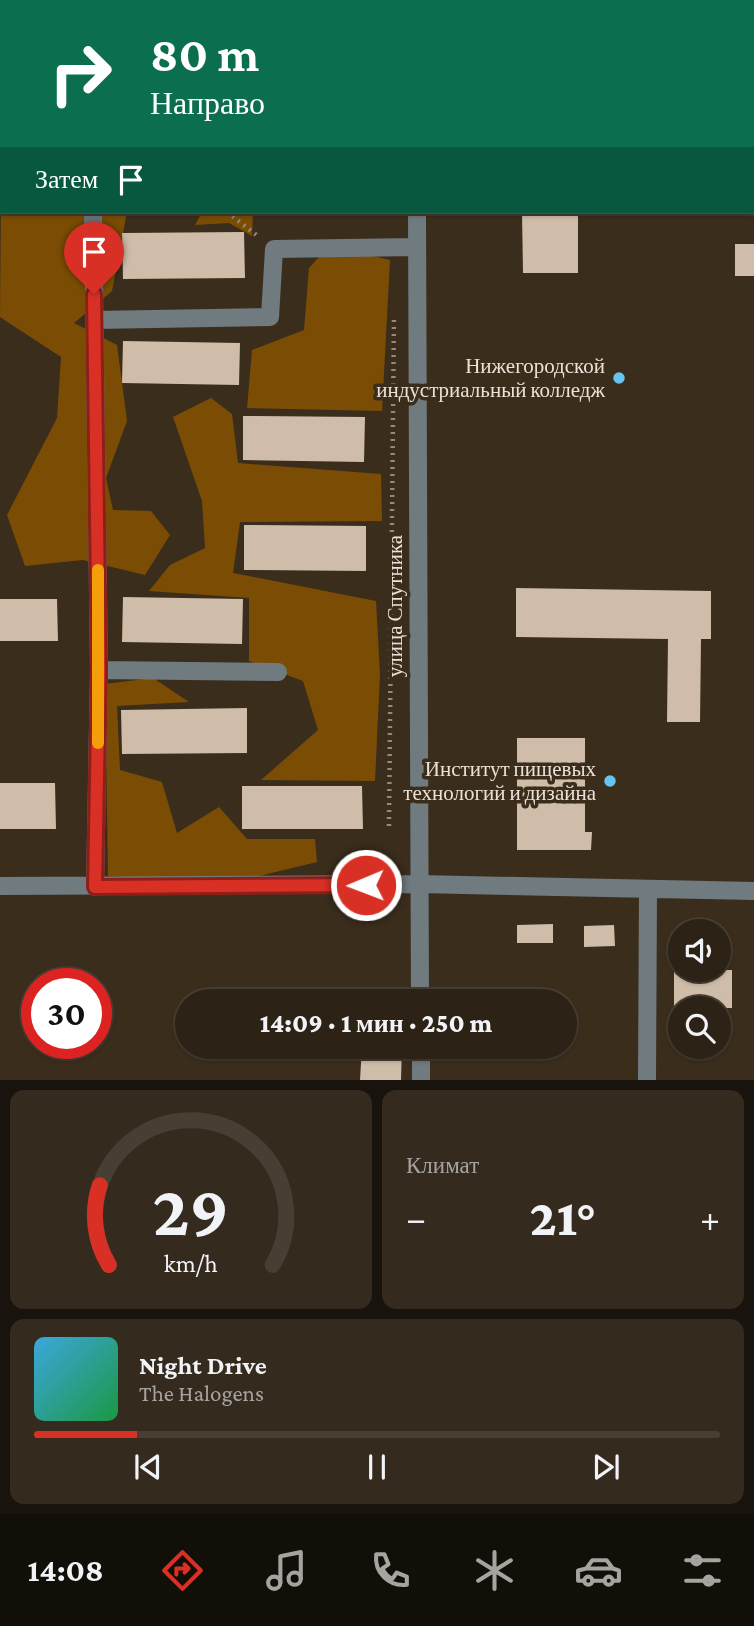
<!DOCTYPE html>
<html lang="ru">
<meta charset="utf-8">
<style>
body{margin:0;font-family:"Crimson Pro",serif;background:#342a1e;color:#f1f3f6;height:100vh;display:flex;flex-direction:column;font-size:26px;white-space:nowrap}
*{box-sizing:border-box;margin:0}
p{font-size:23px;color:#a6a4a0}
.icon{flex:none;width:38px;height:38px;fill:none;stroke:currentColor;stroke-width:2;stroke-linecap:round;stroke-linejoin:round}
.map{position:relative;height:1080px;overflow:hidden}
.details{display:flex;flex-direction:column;gap:10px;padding:10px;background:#18130c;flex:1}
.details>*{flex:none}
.top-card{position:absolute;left:0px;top:0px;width:754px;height:214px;box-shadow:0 2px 5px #0004,0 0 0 2px #483f34;background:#0b6e4f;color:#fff;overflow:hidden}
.buttons{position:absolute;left:668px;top:919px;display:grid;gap:14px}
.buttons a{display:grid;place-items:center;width:63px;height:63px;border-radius:50%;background:#2c2215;box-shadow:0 2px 5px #0004,0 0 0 2px #483f34;font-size:35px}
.speed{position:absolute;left:21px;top:968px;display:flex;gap:14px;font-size:35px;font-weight:700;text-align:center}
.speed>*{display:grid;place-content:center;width:91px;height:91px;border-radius:50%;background:#2c2215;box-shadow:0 2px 5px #0004,0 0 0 2px #483f34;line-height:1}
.speed .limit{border:10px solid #d22;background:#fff;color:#111}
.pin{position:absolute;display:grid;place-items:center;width:60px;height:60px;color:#fff;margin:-72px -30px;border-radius:50% 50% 50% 0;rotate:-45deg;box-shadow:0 0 7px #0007}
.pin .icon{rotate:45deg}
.me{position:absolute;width:77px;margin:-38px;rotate:269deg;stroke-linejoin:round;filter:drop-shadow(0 0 5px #0008)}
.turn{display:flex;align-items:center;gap:24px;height:147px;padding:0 35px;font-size:32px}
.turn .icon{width:91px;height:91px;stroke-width:2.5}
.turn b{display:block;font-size:49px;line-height:60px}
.then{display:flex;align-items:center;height:66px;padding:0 35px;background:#0003;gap:14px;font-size:26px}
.big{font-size:52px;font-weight:800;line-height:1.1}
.details .card{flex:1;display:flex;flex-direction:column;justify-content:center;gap:10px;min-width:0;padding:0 24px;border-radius:14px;background:#342a1e}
.details .dial{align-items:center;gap:0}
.dial svg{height:182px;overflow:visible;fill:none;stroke:#483f34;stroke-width:7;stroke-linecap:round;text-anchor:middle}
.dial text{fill:#f1f3f6;stroke:none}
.song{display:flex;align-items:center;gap:21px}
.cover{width:84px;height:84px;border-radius:10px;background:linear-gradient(135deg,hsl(200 70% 55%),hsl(140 70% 35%))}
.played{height:7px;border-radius:4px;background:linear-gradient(90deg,#d93025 15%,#483f34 15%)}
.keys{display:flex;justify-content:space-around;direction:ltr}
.heat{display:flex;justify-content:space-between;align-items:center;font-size:38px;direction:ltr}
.details .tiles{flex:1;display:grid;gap:10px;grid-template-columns:1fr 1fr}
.card:last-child{grid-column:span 2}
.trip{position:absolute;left:175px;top:989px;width:402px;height:70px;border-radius:35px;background:#2c2215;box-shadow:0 2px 5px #0004,0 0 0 2px #483f34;font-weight:800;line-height:70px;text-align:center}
.tabs{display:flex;height:112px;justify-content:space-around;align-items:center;background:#120e08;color:#a6a4a0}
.tabs .icon{width:49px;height:49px}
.tabs .selected{color:#d93025}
.tabs b{font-size:32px;color:#f1f3f6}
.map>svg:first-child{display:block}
.green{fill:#7b4d04}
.building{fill:#cfbda9}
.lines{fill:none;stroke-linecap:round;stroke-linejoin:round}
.path{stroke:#95897b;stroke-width:4.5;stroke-dasharray:2 5;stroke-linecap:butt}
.minor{stroke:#707b80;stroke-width:18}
.route-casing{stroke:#8d1f18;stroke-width:18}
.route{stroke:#d93025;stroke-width:12}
.slow{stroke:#f59e0b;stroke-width:12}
.poi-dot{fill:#66c4ef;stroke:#3b2d1c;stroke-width:2.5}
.labels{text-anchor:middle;stroke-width:7;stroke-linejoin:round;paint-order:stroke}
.poi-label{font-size:21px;fill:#ebe1d7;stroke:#3b2d1c;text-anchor:end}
.street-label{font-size:21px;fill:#ebe1d7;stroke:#3b2d1c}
</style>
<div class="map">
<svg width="754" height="1080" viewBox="0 0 754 1080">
<rect width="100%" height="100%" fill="#3b2d1c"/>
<path class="green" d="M2,78v134h125l-15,79 -38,32 43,22 10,76 -21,57 7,32 38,1 19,24 -25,40 -62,-15 -58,6 -18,-51 50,-97 4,-61 -61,-40z
M202,212l51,1 -1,23 -23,-13 -34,2z
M329,246l61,14 -8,151 -135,-3 5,-58 52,-20 5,-62z
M211,398l21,16 6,49 143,11 1,47 -142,1 -7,51 143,28 4,74 -5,106 -114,-1 57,-50 -15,-49 -54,-20v-63l-100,-7 21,-26 35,-17 -3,-47 -29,-84z
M153,678l36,24 -72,4 3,64 42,12 15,51 42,-26 28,32h68l2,23 -82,20 -127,-6 -3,-192z"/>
<path class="building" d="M522,212h56v61h-55z
M244,232l1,46 -122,1 -1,-46z
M735,244h19v32h-19z
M123,341l117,2 -1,42 -117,-2z
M243,416l122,1 -1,45 -121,-2z
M244,525l122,1v45l-122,-1z
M516,588l195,3v48h-10l-1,83h-33l1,-83 -152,-2z
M123,597l120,2 -1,45 -120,-2z
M0,599h57l1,42h-58z
M247,708v45l-125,1 -1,-44z
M517,738h68v94h7l-1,18h-74z
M0,783h55l1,46h-56z
M242,786h120l1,43h-121z
M553,924v19h-36v-18z
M614,925l1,21 -31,1v-21z
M674,970h58v38h-58z
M362,1046h40l-1,34h-41z"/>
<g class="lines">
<path class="path" d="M275,0v2
M227,212l32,25
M389,826l5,-510"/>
<path class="minor" d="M91,0v2
M417,2v-2
M93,212l6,458 -4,217
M417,212l3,789
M95,320l175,-3 4,-68 143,-2
M99,670l179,2
M0,886l418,-2 336,7
M421,1046v34
M647,1080l1,-191"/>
</g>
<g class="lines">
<defs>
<path id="route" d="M94,294l5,376 -4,217 271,-2"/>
</defs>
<use href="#route" class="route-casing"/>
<use href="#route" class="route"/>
<path class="slow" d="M98,743v-173"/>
</g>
<g class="poi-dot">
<circle cx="619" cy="378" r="7"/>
<circle cx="610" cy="781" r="7"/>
</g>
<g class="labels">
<g class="poi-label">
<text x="605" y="373">Нижегородской<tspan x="605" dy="24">индустриальный колледж</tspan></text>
<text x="596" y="776">Институт пищевых<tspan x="596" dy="24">технологий и дизайна</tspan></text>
</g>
<g class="street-label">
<text transform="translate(395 606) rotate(-90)" y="7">улица Спутника</text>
</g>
</g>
</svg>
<div class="buttons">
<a><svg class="icon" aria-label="sound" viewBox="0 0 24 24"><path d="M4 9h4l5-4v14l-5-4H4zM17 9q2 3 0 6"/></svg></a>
<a><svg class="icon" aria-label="search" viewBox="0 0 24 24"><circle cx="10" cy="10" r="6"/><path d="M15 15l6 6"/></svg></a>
</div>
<div class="speed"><div class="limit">30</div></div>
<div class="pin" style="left:94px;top:294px;background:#d93025"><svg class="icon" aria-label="arrive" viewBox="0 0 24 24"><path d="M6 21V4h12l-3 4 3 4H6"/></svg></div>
<svg class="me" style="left:366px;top:885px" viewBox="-20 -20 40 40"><circle r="17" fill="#d93025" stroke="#fff" stroke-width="3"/><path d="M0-11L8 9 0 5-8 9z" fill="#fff"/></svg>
<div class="trip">14:09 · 1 мин · 250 m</div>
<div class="top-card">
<div class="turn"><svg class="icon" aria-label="right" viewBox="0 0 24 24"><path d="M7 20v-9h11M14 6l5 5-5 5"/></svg><div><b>80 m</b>Направо</div></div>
<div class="then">Затем<svg class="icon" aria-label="arrive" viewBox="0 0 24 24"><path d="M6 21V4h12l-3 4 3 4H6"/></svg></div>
</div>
</div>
<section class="details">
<div class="tiles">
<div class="card dial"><svg viewBox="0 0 100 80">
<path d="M14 69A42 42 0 1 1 86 69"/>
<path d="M14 69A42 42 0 0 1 10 34" stroke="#d93025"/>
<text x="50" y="56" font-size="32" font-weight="700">29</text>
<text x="50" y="72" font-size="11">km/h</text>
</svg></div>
<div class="card"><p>Климат</p>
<div class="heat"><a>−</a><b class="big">21°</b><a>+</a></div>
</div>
<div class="card">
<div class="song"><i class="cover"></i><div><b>Night Drive</b><p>The Halogens</p></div></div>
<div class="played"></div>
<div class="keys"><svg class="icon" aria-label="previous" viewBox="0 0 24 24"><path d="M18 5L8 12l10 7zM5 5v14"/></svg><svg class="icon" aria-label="pause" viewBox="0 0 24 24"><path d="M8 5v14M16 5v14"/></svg><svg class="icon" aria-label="next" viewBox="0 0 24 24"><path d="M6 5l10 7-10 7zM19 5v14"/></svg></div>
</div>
</div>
</section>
<nav class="tabs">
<b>14:08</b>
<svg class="icon selected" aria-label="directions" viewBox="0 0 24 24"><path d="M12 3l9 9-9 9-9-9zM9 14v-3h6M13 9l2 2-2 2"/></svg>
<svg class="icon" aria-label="music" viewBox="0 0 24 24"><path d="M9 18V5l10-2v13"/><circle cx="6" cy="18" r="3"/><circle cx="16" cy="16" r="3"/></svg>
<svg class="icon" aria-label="phone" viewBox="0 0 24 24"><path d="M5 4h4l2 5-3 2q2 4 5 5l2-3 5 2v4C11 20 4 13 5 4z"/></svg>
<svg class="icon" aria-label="climate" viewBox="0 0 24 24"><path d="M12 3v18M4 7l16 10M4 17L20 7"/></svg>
<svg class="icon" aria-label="car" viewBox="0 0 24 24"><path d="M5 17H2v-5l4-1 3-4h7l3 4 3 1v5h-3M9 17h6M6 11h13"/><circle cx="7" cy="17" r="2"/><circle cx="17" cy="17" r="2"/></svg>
<svg class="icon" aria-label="filters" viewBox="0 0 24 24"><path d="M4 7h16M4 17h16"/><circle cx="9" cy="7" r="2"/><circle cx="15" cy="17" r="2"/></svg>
</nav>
